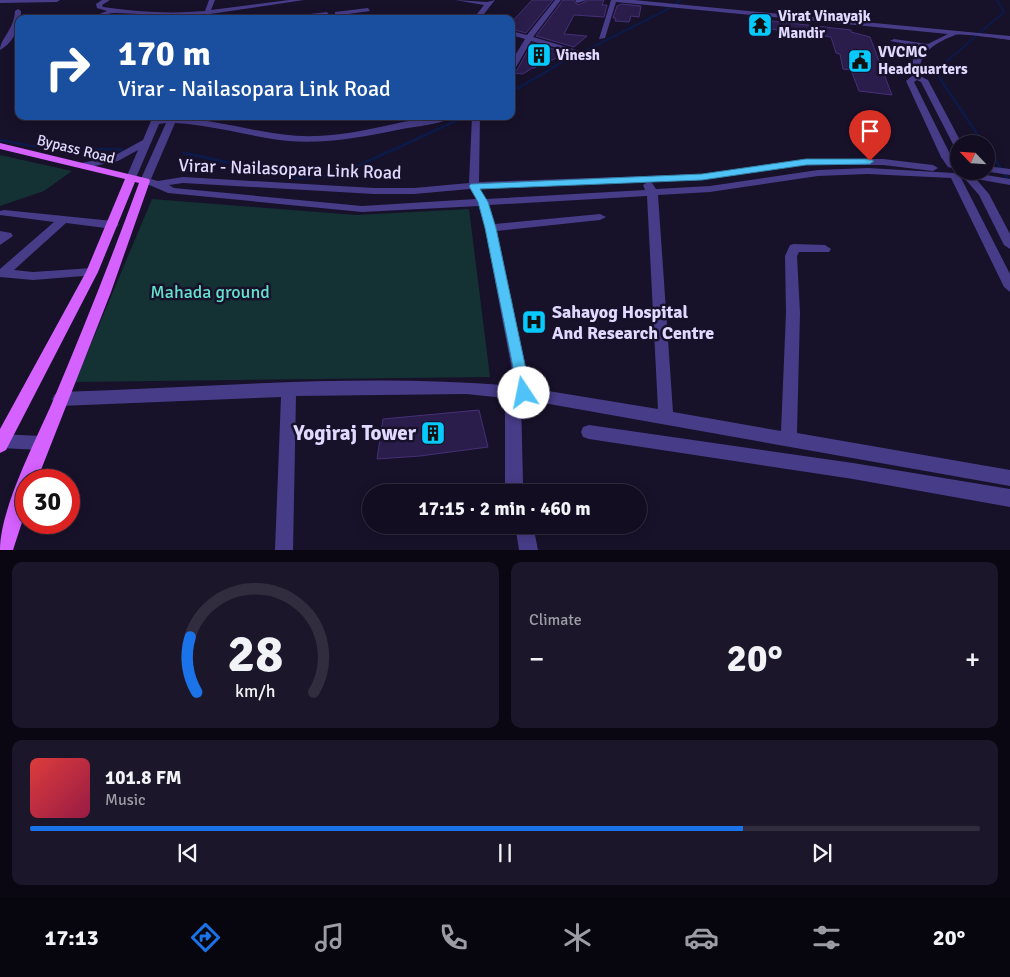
<!DOCTYPE html>
<meta charset="utf-8">
<style>
body{margin:0;font-family:Signika,sans-serif;background:#1b1629;color:#f1f3f6;height:100vh;display:flex;flex-direction:column;font-size:19px;white-space:nowrap}
*{box-sizing:border-box;margin:0}
p{font-size:16px;color:#9c9ca5}
.icon{flex:none;width:28px;height:28px;fill:none;stroke:currentColor;stroke-width:2;stroke-linecap:round;stroke-linejoin:round}
.map{position:relative;height:550px;overflow:hidden}
.drawer{display:flex;flex-direction:column;gap:12px;padding:12px;background:#0a0712;flex:1}
.drawer>*{flex:none}
.banner{position:absolute;left:15px;top:15px;width:500px;height:105px;border-radius:10px;box-shadow:0 2px 12px #0003,0 0 0 1px #312d3e;background:#1a4fa0;color:#fff;overflow:hidden}
.needle{width:32px;rotate:295deg}
.controls{position:absolute;left:950px;top:135px;display:grid;gap:10px}
.controls a{display:grid;place-items:center;width:45px;height:45px;border-radius:50%;background:#120d20;box-shadow:0 2px 12px #0003,0 0 0 1px #312d3e;font-size:25px}
.speed{position:absolute;left:15px;top:469px;display:flex;gap:10px;font-size:25px;font-weight:700;text-align:center}
.speed>*{display:grid;place-content:center;width:65px;height:65px;border-radius:50%;background:#120d20;box-shadow:0 2px 12px #0003,0 0 0 1px #312d3e;line-height:1}
.speed .limit{border:8px solid #d22;background:#fff;color:#111}
.pin{position:absolute;display:grid;place-items:center;width:42px;height:42px;color:#fff;margin:-51px -21px;border-radius:50% 50% 50% 0;rotate:-45deg;box-shadow:0 0 5px #0007}
.pin .icon{rotate:45deg}
.me{position:absolute;width:55px;margin:-28px;rotate:349deg;stroke-linejoin:round;filter:drop-shadow(0 0 4px #0008)}
.turn{display:flex;align-items:center;gap:18px;height:105px;padding:0 20px;font-size:22px}
.turn .icon{width:65px;height:65px;stroke-width:2.5}
.turn b{display:block;font-size:35px;line-height:42px}
.big{font-size:38px;font-weight:700;line-height:1.1}
.drawer .card{flex:1;display:flex;flex-direction:column;justify-content:center;gap:8px;min-width:0;padding:0 18px;border-radius:10px;background:#1b1629}
.drawer .dial{align-items:center;gap:0}
.dial svg{height:130px;overflow:visible;fill:none;stroke:#312d3e;stroke-width:7;stroke-linecap:round;text-anchor:middle}
.dial text{fill:#f1f3f6;stroke:none}
.song{display:flex;align-items:center;gap:15px}
.cover{width:60px;height:60px;border-radius:8px;background:linear-gradient(135deg,hsl(0 70% 55%),hsl(340 70% 35%))}
.played{height:5px;border-radius:2px;background:linear-gradient(90deg,#1a73e8 75%,#312d3e 75%)}
.keys{display:flex;justify-content:space-around;direction:ltr}
.heat{display:flex;justify-content:space-between;align-items:center;font-size:28px;direction:ltr}
.drawer .tiles{flex:1;display:grid;gap:12px;grid-template-columns:1fr 1fr}
.card:last-child{grid-column:span 2}
.trip{position:absolute;left:362px;top:484px;width:285px;height:50px;border-radius:25px;background:#120d20;box-shadow:0 2px 12px #0003,0 0 0 1px #312d3e;font-weight:700;line-height:50px;text-align:center}
.menu{display:flex;height:80px;justify-content:space-around;align-items:center;background:#07050d;color:#9c9ca5}
.menu .icon{width:35px;height:35px}
.menu .current{color:#1a73e8}
.menu b{font-size:22px;color:#f1f3f6}
.map>svg:first-child{display:block}
.green{fill:#143134}
.lines{fill:none;stroke-linecap:round;stroke-linejoin:round}
.stream-far2{stroke:#0b1a48;stroke-width:2}
.stream-far1{stroke:#0b1a48;stroke-width:2.5}
.stream{stroke:#0b1a48;stroke-width:3}
.building{fill:#2b1d4b;stroke:#452f77}
.minor{fill:#473c88;fill-rule:evenodd}
.major{fill:#d561ff;fill-rule:evenodd}
.route{fill:#4fc3f7;stroke:#337fa1}
.labels{text-anchor:middle;stroke-width:5;stroke-linejoin:round;paint-order:stroke}
.far-poi-label{font-size:15px;font-weight:bold;fill:#e2d9ff;stroke:#18112a;text-anchor:start}
.far-street-label{font-size:15px;fill:#e2d9ff;stroke:#18112a}
.street-label{font-size:18px;fill:#e2d9ff;stroke:#18112a}
.park-label{font-size:18px;fill:#64e1cf;stroke:#18112a}
.poi-label{font-size:18px;font-weight:bold;fill:#e2d9ff;stroke:#18112a;text-anchor:start}
.near-poi-label{font-size:21px;font-weight:bold;fill:#e2d9ff;stroke:#18112a;text-anchor:end}
</style>
<div class="map">
<svg width="1010" height="550" viewBox="0 0 1010 550">
<rect width="100%" height="100%" fill="#18112a"/>
<path class="green" d="M0,155l72,16 -28,20 -44,15z
M152,199l204,16 113,-6 21,168 -415,5z"/>
<g class="lines">
<path class="stream-far2" d="M674,5l6,-5
M553,67l117,-59
M940,67l64,-55 -7,-12"/>
<path class="stream-far1" d="M942,66l-7,5 49,73
M511,92l45,-26
M0,140l31,6 91,4
M986,147l3,4
M391,151l75,-35"/>
<path class="stream" d="M109,149l13,1
M988,149l22,33
M184,153l115,25 40,-3 55,-26"/>
</g>
<path class="building" d="M532,0h21l-27,33 -15,-4v-6z
M563,0h10l5,5 11,-5h15l-2,5h5l-3,12 -30,-2 -10,19 23,2 -13,11 -38,-11z
M622,4l19,2 -2,11 -8,-1 -2,6 -14,-1 1,-3h-3l4,-12z
M772,21l79,9v2l19,5 22,58 -33,-4 -8,-21 -8,-1 -3,-15 -4,-1 -5,-16 -60,-8z
M532,43l35,10 -21,10 -7,-1 -4,6h-3l-9,6 -11,-1 5,-3z
M479,410l9,37 -68,9 -43,3 6,-40z"/>
<g class="lines">
<path class="minor" d="M0,0h60l-3,2 -57,1z
M102,0h8l-8,5 1,2c34,5 68,7 102,4l4,-11h6l-4,10 78,-10h15l-94,14 -2,5h-6l1,-4c-29,2 -57,-1 -86,-2 -10,-1 -20,6 -30,6l20,-8 -10,-3 -1,-4z
M455,0l32,2 8,-2 -15,19h-7l11,-14z
M555,0h6l-28,37 47,14 -4,2 -45,-12 -16,28 -4,2v-9l14,-23 -14,-4v-4l16,4z
M575,0h12l-10,3z
M611,0h23l376,36v4c-10,-1 -49,-7 -55,-5 -19,8 -38,17 -35,41l8,4 34,64h-3v7l-3,-1 -35,-68 -4,-2 -3,2 37,74 6,9 -5,3 -4,-1 -7,-10 -35,-76 6,-5 1,-16 10,-13 -33,-6 4,-2 34,5 20,-10 -332,-32 -11,36 -6,1z
M368,8l2,3 -29,4 7,2 1,2 -14,-1v-6z
M18,9l3,2c0,13 -7,32 -21,39 0,-11 14,-20 15,-39z
M327,12l2,3 -47,4 3,-2z
M153,116h9v2l16,-2v2c47,2 92,20 139,18 46,-1 93,-20 136,-20 -12,9 -36,10 -51,13 -38,8 -75,15 -114,12 -38,-4 -74,-16 -113,-18l-24,56 7,2 25,-4 191,11h40l55,-5 3,-67h8l-1,66 223,-8 104,-15h77l50,6 5,3 -5,3 -50,-6h-77l-104,15 -201,6 -21,2 6,11 159,-9 -2,-5 5,-3 4,1 4,6 54,-3 108,-16 50,-2 86,5 7,5 49,96v18l-6,-5 -53,-109 -83,-4 -50,2 -108,16 -52,3 15,217 108,19 5,-118 -1,-57 5,-11 4,-1 31,1 6,4 -2,3h-30l-2,4 3,57 -3,120 213,37v16l-489,-87 2,84 3,9h-18l-3,-9v-85l-39,-4 -170,2 -3,154h-18l6,-153 -221,9 -5,-2 -3,-5 3,-5 5,-2c151,-5 304,-19 455,-6l-30,-158 -6,-22 -117,6 -194,-19 -28,-12 26,-58 -7,1 -24,56 -4,1 -5,-3 12,-28 -20,11 -33,7 -5,-3 1,-2 31,-6 31,-17zM183,183l191,11h40l56,-5 6,10 -114,7 -188,-18 -5,-3zM647,196l11,213 -128,-21 -33,-157 103,-11 6,-3 -6,-3 -105,10 -6,-19z
M986,166l24,3v6l-27,-4h3z
M974,173l36,6v6l-34,-6 13,15 21,40v15l-6,-4 -25,-50 -14,-16z
M4,210l109,11 6,4 -6,4 -47,-6 -52,47 19,2 59,-4 6,4 -2,3 -63,5 -33,-3v-8l54,-47 -54,-7v-4z
M0,231l11,2 2,3 -13,9z
M589,425l264,38 157,26v18l-157,-28 -264,-40 -6,-2 -2,-5 2,-5z
M0,434l41,2 6,2 2,5 -2,5 -6,2 -41,-2z
M515,525h18l5,25h-19z"/>
<path class="major" d="M0,143l149,36 1,2 -39,111 -74,188h-11v30l-13,40h-13c0,-41 35,-108 52,-147 31,-73 60,-146 87,-220l-4,-1 -37,90 -92,178 -6,3v-24l86,-157 39,-93 -125,-30z"/>
</g>
<path class="route" d="M806,159h64l4,2 -4,3 -64,1 -104,15 -222,9 8,13 8,26 35,165 -2,4h-10l-34,-169 -7,-26 -9,-16 2,-2 231,-10z"/>
<defs>
<symbol id="temple-square" viewBox="-11 -11 22 22"><rect x="-9" y="-9" width="18" height="18" rx="4" fill="#06cafe" stroke="#18112a"/><path d="M0-6L5-2H3V0L6.5 2.5H4V6H1.5V3h-3V6H-4V2.5H-6.5L-3 0V-2H-5Z" fill="#111"/></symbol>
<symbol id="building-square" viewBox="-11 -11 22 22"><rect x="-9" y="-9" width="18" height="18" rx="4" fill="#06cafe" stroke="#18112a"/><path d="M-4-6H4V6H1V3H-1V6H-4ZM-2.5-4.3h1.7v1.8h-1.7ZM.8-4.3h1.7v1.8H.8ZM-2.5-1h1.7V.8h-1.7ZM.8-1h1.7V.8H.8Z" fill="#111"/></symbol>
<symbol id="civic-square" viewBox="-11 -11 22 22"><rect x="-9" y="-9" width="18" height="18" rx="4" fill="#06cafe" stroke="#18112a"/><path d="M-.6-6.5H3V-4.5H.6V-3L4-1V1h2V6H-6V1h2V-1L-.6-3ZM-1.2 2.5V6h2.4V2.5Z" fill="#111"/></symbol>
<symbol id="hospital-square" viewBox="-11 -11 22 22"><rect x="-9" y="-9" width="18" height="18" rx="4" fill="#06cafe" stroke="#18112a"/><path d="M-5-5h3v3.5h4V-5h3V5h-3V1.5h-4V5h-3Z" fill="#111"/></symbol>
</defs>
<g fill-rule="evenodd">
<use href="#temple-square" x="746" y="11" width="28" height="28"/>
<use href="#building-square" x="525" y="41" width="28" height="28"/>
<use href="#civic-square" x="846" y="47" width="28" height="28"/>
<use href="#hospital-square" x="520" y="308" width="28" height="28"/>
<use href="#building-square" x="419" y="419" width="28" height="28"/>
</g>
<g class="labels">
<g class="far-poi-label">
<text x="778" y="21">Virat Vinayajk<tspan x="778" dy="17">Mandir</tspan></text>
<text x="878" y="57">VVCMC<tspan x="878" dy="17">Headquarters</tspan></text>
<text x="556" y="60">Vinesh</text>
</g>
<g class="far-street-label">
<text transform="translate(76 149) rotate(14)" y="5">Bypass Road</text>
</g>
<g class="street-label">
<text transform="translate(290 169) rotate(2)" y="6">Virar - Nailasopara Link Road</text>
</g>
<g class="park-label">
<text x="210" y="298">Mahada ground</text>
</g>
<g class="poi-label">
<text x="552" y="318">Sahayog Hospital<tspan x="552" dy="21">And Research Centre</tspan></text>
</g>
<g class="near-poi-label">
<text x="416" y="440">Yogiraj Tower</text>
</g>
</g>
</svg>
<div class="controls">
<a><svg class="needle" viewBox="-14 -14 28 28"><path d="M0-13l5 13h-10z" fill="#e53935"/><path d="M0 13l5-13h-10z" fill="#9c9ca5"/></svg></a>
</div>
<div class="speed"><div class="limit">30</div></div>
<div class="pin" style="left:870px;top:161px;background:#d93025"><svg class="icon" aria-label="arrive" viewBox="0 0 24 24"><path d="M6 21V4h12l-3 4 3 4H6"/></svg></div>
<svg class="me" style="left:524px;top:393px" viewBox="-20 -20 40 40"><circle r="19" fill="#fff"/><path d="M0-13L10 11 0 6-10 11z" fill="#4fc3f7"/></svg>
<div class="trip">17:15 · 2 min · 460 m</div>
<div class="banner">
<div class="turn"><svg class="icon" aria-label="right" viewBox="0 0 24 24"><path d="M7 20v-9h11M14 6l5 5-5 5"/></svg><div><b>170 m</b>Virar - Nailasopara Link Road</div></div>
</div>
</div>
<section class="drawer">
<div class="tiles">
<div class="card dial"><svg viewBox="0 0 100 80">
<path d="M14 69A42 42 0 1 1 86 69"/>
<path d="M14 69A42 42 0 0 1 10 35" stroke="#1a73e8"/>
<text x="50" y="56" font-size="32" font-weight="700">28</text>
<text x="50" y="72" font-size="11">km/h</text>
</svg></div>
<div class="card"><p>Climate</p>
<div class="heat"><a>−</a><b class="big">20°</b><a>+</a></div>
</div>
<div class="card">
<div class="song"><i class="cover"></i><div><b>101.8 FM</b><p>Music</p></div></div>
<div class="played"></div>
<div class="keys"><svg class="icon" aria-label="previous" viewBox="0 0 24 24"><path d="M18 5L8 12l10 7zM5 5v14"/></svg><svg class="icon" aria-label="pause" viewBox="0 0 24 24"><path d="M8 5v14M16 5v14"/></svg><svg class="icon" aria-label="next" viewBox="0 0 24 24"><path d="M6 5l10 7-10 7zM19 5v14"/></svg></div>
</div>
</div>
</section>
<nav class="menu">
<b>17:13</b>
<svg class="icon current" aria-label="directions" viewBox="0 0 24 24"><path d="M12 3l9 9-9 9-9-9zM9 14v-3h6M13 9l2 2-2 2"/></svg>
<svg class="icon" aria-label="music" viewBox="0 0 24 24"><path d="M9 18V5l10-2v13"/><circle cx="6" cy="18" r="3"/><circle cx="16" cy="16" r="3"/></svg>
<svg class="icon" aria-label="phone" viewBox="0 0 24 24"><path d="M5 4h4l2 5-3 2q2 4 5 5l2-3 5 2v4C11 20 4 13 5 4z"/></svg>
<svg class="icon" aria-label="climate" viewBox="0 0 24 24"><path d="M12 3v18M4 7l16 10M4 17L20 7"/></svg>
<svg class="icon" aria-label="car" viewBox="0 0 24 24"><path d="M5 17H2v-5l4-1 3-4h7l3 4 3 1v5h-3M9 17h6M6 11h13"/><circle cx="7" cy="17" r="2"/><circle cx="17" cy="17" r="2"/></svg>
<svg class="icon" aria-label="filters" viewBox="0 0 24 24"><path d="M4 7h16M4 17h16"/><circle cx="9" cy="7" r="2"/><circle cx="15" cy="17" r="2"/></svg>
<b>20°</b>
</nav>
